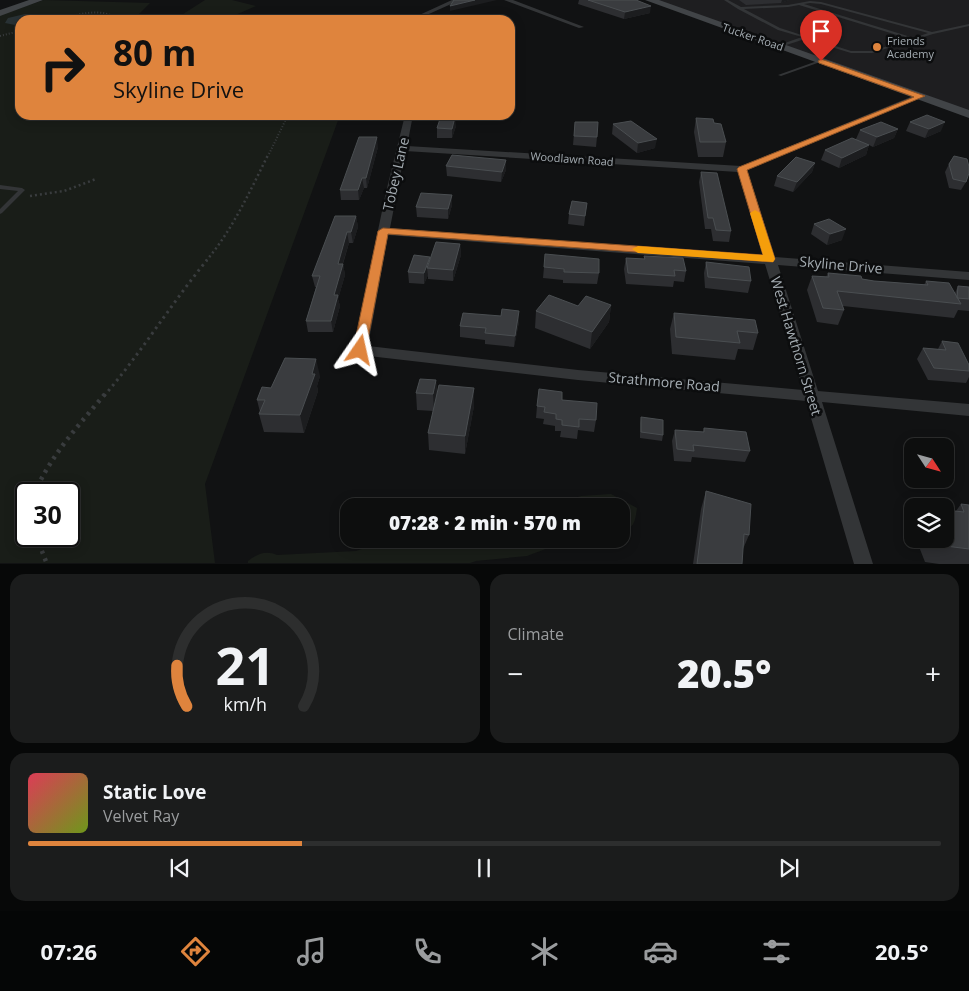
<!DOCTYPE html>
<meta charset="utf-8">
<style>
body{margin:0;font-family:"Open Sans",sans-serif;background:#1b1c1c;color:#f1f3f6;height:100vh;display:flex;flex-direction:column;font-size:19px;white-space:nowrap}
*{box-sizing:border-box;margin:0}
p{font-size:16px;color:#9a9c9e}
.icon{flex:none;width:28px;height:28px;fill:none;stroke:currentColor;stroke-width:2;stroke-linecap:round;stroke-linejoin:round}
.map{position:relative;height:564px;overflow:hidden}
.side{display:flex;flex-direction:column;gap:10px;padding:10px;background:#070808;flex:1}
.side>*{flex:none}
.hud{position:absolute;left:15px;top:15px;width:500px;height:105px;border-radius:15px;box-shadow:0 2px 12px #0003,0 0 0 1px #2d2e2e;background:#df843d;color:#111;overflow:hidden}
.needle{width:32px;rotate:126deg}
.fabs{position:absolute;left:904px;top:438px;display:grid;gap:10px}
.fabs a{display:grid;place-items:center;width:50px;height:50px;border-radius:10px;background:#0d0e0e;box-shadow:0 2px 12px #0003,0 0 0 1px #2d2e2e;font-size:25px}
.speed{position:absolute;left:15px;top:482px;display:flex;gap:10px;font-size:25px;font-weight:700;text-align:center}
.speed>*{display:grid;place-content:center;width:65px;height:65px;border-radius:50%;background:#0d0e0e;box-shadow:0 2px 12px #0003,0 0 0 1px #2d2e2e;line-height:1}
.speed .limit{border:2px solid #111;border-radius:8px;background:#fff;color:#111}
.pin{position:absolute;display:grid;place-items:center;width:42px;height:42px;color:#fff;margin:-51px -21px;border-radius:50% 50% 50% 0;rotate:-45deg;box-shadow:0 0 5px #0007}
.pin .icon{rotate:45deg}
.me{position:absolute;width:55px;margin:-28px;rotate:11deg;stroke-linejoin:round;filter:drop-shadow(0 0 4px #0008)}
.turn{display:flex;align-items:center;gap:18px;height:105px;padding:0 15px;font-size:22px}
.turn .icon{width:65px;height:65px;stroke-width:2.5}
.turn b{display:block;font-size:35px;line-height:42px}
.big{font-size:38px;font-weight:800;line-height:1.1}
.side .card{flex:1;display:flex;flex-direction:column;justify-content:center;gap:8px;min-width:0;padding:0 18px;border-radius:15px;background:#1b1c1c}
.side .dial{align-items:center;gap:0}
.dial svg{height:130px;overflow:visible;fill:none;stroke:#2d2e2e;stroke-width:7;stroke-linecap:round;text-anchor:middle}
.dial text{fill:#f1f3f6;stroke:none}
.song{display:flex;align-items:center;gap:15px}
.cover{width:60px;height:60px;border-radius:8px;background:linear-gradient(135deg,hsl(350 70% 55%),hsl(80 70% 35%))}
.played{height:5px;border-radius:2px;background:linear-gradient(90deg,#df843d 30%,#2d2e2e 30%)}
.keys{display:flex;justify-content:space-around;direction:ltr}
.heat{display:flex;justify-content:space-between;align-items:center;font-size:28px;direction:ltr}
.side .tiles{flex:1;display:grid;gap:10px;grid-template-columns:1fr 1fr}
.card:last-child{grid-column:span 2}
.trip{position:absolute;left:340px;top:498px;width:290px;height:50px;border-radius:15px;background:#0d0e0e;box-shadow:0 2px 12px #0003,0 0 0 1px #2d2e2e;font-weight:800;line-height:50px;text-align:center}
.dock{display:flex;height:80px;justify-content:space-around;align-items:center;background:#050606;color:#9a9c9e}
.dock .icon{width:35px;height:35px}
.dock .active{color:#df843d}
.dock b{font-size:22px;color:#f1f3f6}
.map>svg:first-child{display:block}
.built{fill:#1e1e20}
.green{fill:#191d18;fill-rule:evenodd}
.water{fill:#293235}
.lines{fill:none;stroke-linecap:round;stroke-linejoin:round}
.path-far3{stroke:#393c3e;stroke-width:2;stroke-dasharray:1 2;stroke-linecap:butt}
.path-far2{stroke:#393c3e;stroke-width:2.5;stroke-dasharray:2 3;stroke-linecap:butt}
.path-far1{stroke:#393c3e;stroke-width:3;stroke-dasharray:2.5 4;stroke-linecap:butt}
.path{stroke:#393c3e;stroke-width:4.5;stroke-dasharray:3 5;stroke-linecap:butt}
.lane{fill:#333537;fill-rule:evenodd}
.street{fill:#333537;fill-rule:evenodd}
.secondary{fill:#414447;fill-rule:evenodd}
.wall{fill:#2d2e31}
.shaded-wall{fill:#1c1d1f}
.building{fill:#3a3c3f;stroke:#4a4e51}
.route{fill:#df843d;stroke:#915628}
.slow{fill:#f59e0b}
.poi-dot{fill:#df843d;stroke:#0c0d0e;stroke-width:2}
.labels{text-anchor:middle;stroke-width:5;stroke-linejoin:round;paint-order:stroke}
.far-street-label{font-size:11px;fill:#a4acb2;stroke:#0c0d0e}
.far-poi-label{font-size:11px;fill:#a4acb2;stroke:#0c0d0e;text-anchor:start}
.street-label{font-size:14px;fill:#a4acb2;stroke:#0c0d0e}
</style>
<div class="map">
<svg width="969" height="564" viewBox="0 0 969 564">
<rect width="100%" height="100%" fill="#111213"/>
<path class="built" d="M654,0h315v111z"/>
<path class="green" d="M44,0l106,3 -17,17h-113v95h320l-135,369 10,79h-215v-548zM26,494h43v42h-43z
M205,0h27l24,6 -32,14h-59l15,-4z
M611,494l26,14c-2,13 -2,20 -16,24v-26h-74l34,-10z
M389,539h183l-45,17 -51,5 -6,2h-222v-2c9,-7 18,-11 29,-6l79,-4z"/>
<path class="water" d="M25,14l29,3 -6,3h-28v6l-15,-3 3,-5z"/>
<g class="lines">
<path class="path-far3" d="M56,20c21,-5 45,-14 64,0
M0,36l20,-5
M269,154l19,-39"/>
<path class="path-far2" d="M30,196l34,-5 32,-12
M206,261c27,-32 44,-70 63,-108"/>
<path class="path-far1" d="M104,396c37,-43 67,-92 103,-136"/>
<path class="path" d="M34,494c17,-39 44,-68 71,-100
M36,536l11,28"/>
<path class="lane" d="M724,0h4l13,7 47,-2 22,-4 11,1 111,30 37,-8v2l-36,8 -61,19h-21l-46,-14 -25,8h-1v-2l23,-8 -24,-7 -40,-21zM810,3l11,1 107,29 -14,5 -110,-34zM799,5l111,34 -38,12h-21l-71,-23 -36,-19 44,-2z
M820,60l3,1 -42,15 -3,-1z
M0,185l22,3 3,2 -23,23 -2,1v-5l18,-18 -18,-2z"/>
<path class="street" d="M452,0h8l-40,18 -5,-1z
M504,0h9l71,27 -5,1z
M918,94l7,2 -178,74 28,87 194,15v8l-191,-15 40,126 151,13v12l-147,-14 51,162h-19l-48,-163 -228,-21 -218,-25 -5,-2 -2,-3 33,-158 19,-77h8l-6,31 334,20zM405,151l333,21 25,85 -373,-29zM388,235l377,29 38,126 -225,-20 -210,-24z"/>
<path class="secondary" d="M29,0h14l-43,16v-6z
M645,0h14l310,110v8z"/>
</g>
<path class="wall" d="M579,0h57l14,13 -26,6 -46,-15z
M739,0h50l-8,3 -35,2z
M696,118l18,5 12,19 -3,15h-25l-4,-25z
M575,122l22,15 -1,10 -23,-2z
M910,122l31,9 -16,7 -19,-7z
M613,124l42,24 -18,5 -25,-19z
M456,126l-4,12h-15v-10z
M898,129l-4,9 -21,9 -4,-2 -3,10 -27,13 -18,-8 4,-10 31,-11 4,-9z
M378,147l-11,41h-3l-5,12h-18l-1,-10z
M815,163l-3,9 -19,20 -19,-6 3,-10z
M949,164l17,18 -5,8 -12,-2 -4,-16z
M446,166l60,4 -5,12 -54,-6z
M701,172l30,59 -2,11 -16,-1 -2,-12h-6l-6,-47z
M452,195v10l-4,14 -31,-2 -1,-10z
M587,203l-3,23 -16,-2 1,-10z
M356,216l2,11 -5,16h-4l-6,21 2,11 -7,24 2,7 -7,26h-25l-2,-11 10,-34h-1l-3,-11z
M814,224l28,16 -15,5 -16,-11z
M460,244l1,11 -8,26 -25,-2v-4l-4,9 -15,-1 -1,-11 22,-12z
M644,256l42,15 -2,11 -10,-1 -1,6 -47,-3 -2,-15 2,-11 18,1z
M706,262l45,19 -3,12 -43,-5 -1,-15z
M544,267l55,6 -2,11 -34,-1v-3l-20,-2z
M828,273l46,8 50,4 2,-4 29,12 3,-7 11,1v24l-11,-1 -4,8 -111,-12 1,4 -6,15 -21,-3 -10,-32 5,-14 14,1z
M611,305l-2,17 -19,27 -55,-21 1,-17 42,-5z
M674,313l84,20 -5,17 -15,-1 -3,11 -63,-6 -2,-25z
M519,322l-5,25 -29,-3v-4l-25,-3v-11z
M942,341l27,24v12l-3,6 -38,-3 -11,-21 6,-11 15,1z
M320,376l-3,10 1,5 -14,42 -40,-1 -5,-18 1,-2 -3,-12 14,-12z
M436,380l1,14 37,-6v18l-9,48 -36,-4 -1,-17 5,-22 -16,-1 -1,-17z
M562,400l34,20 -2,12 -16,-2 -1,9 -17,-2 1,-6h-6v-5l-12,-2 1,-5 -8,-1 1,-12z
M641,417l22,18 -1,6 -22,-3v-15z
M704,428l46,23 -5,11 -53,-5 -1,5 -17,-1 -2,-20 3,-11 28,2z
M706,491l43,44 -6,14 -1,15h-49l8,-55z
M961,504l8,1v59h-30l-14,-2 -9,-23h29l11,-28z"/>
<path class="shaded-wall" d="M475,0h22l-47,11v-5z
M782,0h7l-8,3z
M651,6l-1,7 -26,6 1,-7z
M455,117l1,9 -4,12v-9z
M945,122l-4,9 -16,7 4,-9z
M898,129l-4,9 -21,9 4,-10z
M377,137l1,10 -11,41 -1,-10z
M657,139l-2,9 -18,5 1,-10z
M869,145l-3,10 -27,13 3,-10z
M506,160v10l-5,12 1,-10z
M815,163l-3,9 -19,20 4,-10z
M362,178l2,10 -5,12 -1,-10z
M452,195v10l-4,14v-10z
M356,216l2,11 -5,16 -2,-11z
M846,229l-4,11 -15,5 3,-11z
M347,232l2,11 -10,32 -1,-11z
M460,244l1,11 -8,26v-11z
M430,257v11h-3l1,7 -4,9v-11z
M343,264l2,11 -7,24 2,7 -7,26 -2,-11 3,-26z
M611,305l-2,17 -19,27 2,-17z
M519,311v11l-5,25 1,-11z
M316,359l4,17 -3,10 1,5 -14,42 -4,-18z
M436,380l1,18 -3,14 -1,-18z
M474,388v18l-9,48v-18z"/>
<path class="building" d="M454,0h21l-25,6z
M588,0h48l15,6 -26,6z
M927,115l18,7 -16,7 -19,-7z
M441,116l14,1 -3,12 -15,-1z
M696,118l17,1 1,4 7,1 5,18h-26z
M631,121l26,18 -19,4 -25,-19z
M575,122h23l-1,15 -23,-1z
M881,122l17,7 -21,8 -17,-7z
M359,137h18l-11,41h-4l-4,12h-18z
M852,138l17,7 -27,13 -17,-8z
M452,155l54,5 -4,12 -56,-6z
M954,156l13,3 2,8v6l-3,9 -13,-3 -4,-15z
M796,157l19,6 -18,19 -20,-6z
M701,172l16,1 14,58 -15,-1 -3,-12h-5z
M421,193l31,2 -4,14 -32,-2z
M572,201l15,2 -2,13 -16,-2z
M335,216h21l-5,16h-4l-9,32h5l-9,31h4l-7,26h-25l14,-45h-8z
M829,219l17,10 -16,5 -16,-10z
M436,242l24,2 -7,26 -26,-2z
M545,254l54,5v14l-35,-1v-3l-20,-2z
M414,255l16,2 -6,16 -16,-1z
M644,256l39,2 3,13 -12,-1 1,6 -47,-3 -2,-15 19,1z
M706,262l43,5 2,14 -43,-4z
M828,273l33,3 1,3 12,2 54,4 -2,-4 23,2 12,21 -124,-13 7,19 -21,-2 -11,-32 17,1z
M958,286l11,1v12l-12,-1z
M549,295l29,11 8,-10 25,9 -19,27 -56,-21z
M502,309l17,2 -4,25 -30,-3 1,-5 -26,-2 3,-13 38,3z
M674,313l81,7 3,13 -21,-2 3,12 -64,-6z
M942,341l16,2 11,22v6l-35,-3 -11,-20 23,2z
M285,358l31,1 -4,15h3l-15,41 -41,-1 6,-14h-8l5,-13 9,1z
M420,379l16,1 -3,14 -17,-1z
M439,385l35,3 -9,48 -37,-3z
M539,389l23,3v8l35,3 -1,17 -17,-1v8l-17,-2v-5l-6,-1v-5l-12,-2 1,-5 -8,-1z
M641,417l22,3v15l-22,-3z
M704,428l42,4 4,19 -57,-6 1,6 -17,-2 -2,-19 29,2z
M706,491l45,13 -2,31 -5,-1 -2,30h-45z
M961,504l8,1v44l-31,-4 -3,-6h10v-29l19,2z"/>
<path class="route" d="M821,59l104,37 -178,74 28,89 -2,3 -385,-28 -22,116 -2,3h-9l-2,-3 25,-119 5,-3 380,27 -26,-86 2,-2 175,-70 -95,-34 -1,-2z"/>
<path class="slow" d="M755,210l5,3 15,46 -2,3 -135,-9 -6,-4 6,-3 125,9 -13,-42z"/>
<circle class="poi-dot" cx="877" cy="47" r="5"/>
<g class="labels">
<g class="far-street-label">
<text transform="translate(753 37) rotate(19)" y="4">Tucker Road</text>
<text transform="translate(572 159) rotate(4)" y="4">Woodlawn Road</text>
</g>
<g class="far-poi-label">
<text x="887" y="45">Friends<tspan x="887" dy="13">Academy</tspan></text>
</g>
<g class="street-label">
<text transform="translate(396 174) rotate(-77)" y="5">Tobey Lane</text>
<text transform="translate(841 265) rotate(5)" y="5">Skyline Drive</text>
<text transform="translate(796 346) rotate(73)" y="5">West Hawthorn Street</text>
<text transform="translate(664 382) rotate(5)" y="5">Strathmore Road</text>
</g>
</g>
</svg>
<div class="fabs">
<a><svg class="needle" viewBox="-14 -14 28 28"><path d="M0-13l5 13h-10z" fill="#e53935"/><path d="M0 13l5-13h-10z" fill="#9a9c9e"/></svg></a>
<a><svg class="icon" aria-label="layers" viewBox="0 0 24 24"><path d="M12 4l9 5-9 5-9-5zM3 14l9 5 9-5"/></svg></a>
</div>
<div class="speed"><div class="limit">30</div></div>
<div class="pin" style="left:821px;top:61px;background:#d93025"><svg class="icon" aria-label="arrive" viewBox="0 0 24 24"><path d="M6 21V4h12l-3 4 3 4H6"/></svg></div>
<svg class="me" style="left:360px;top:350px" viewBox="-20 -20 40 40"><path d="M0-17L14 15 0 8-14 15z" fill="#df843d" stroke="#fff" stroke-width="4"/></svg>
<div class="trip">07:28 · 2 min · 570 m</div>
<div class="hud">
<div class="turn"><svg class="icon" aria-label="right" viewBox="0 0 24 24"><path d="M7 20v-9h11M14 6l5 5-5 5"/></svg><div><b>80 m</b>Skyline Drive</div></div>
</div>
</div>
<section class="side">
<div class="tiles">
<div class="card dial"><svg viewBox="0 0 100 80">
<path d="M14 69A42 42 0 1 1 86 69"/>
<path d="M14 69A42 42 0 0 1 8 44" stroke="#df843d"/>
<text x="50" y="56" font-size="32" font-weight="700">21</text>
<text x="50" y="72" font-size="11">km/h</text>
</svg></div>
<div class="card"><p>Climate</p>
<div class="heat"><a>−</a><b class="big">20.5°</b><a>+</a></div>
</div>
<div class="card">
<div class="song"><i class="cover"></i><div><b>Static Love</b><p>Velvet Ray</p></div></div>
<div class="played"></div>
<div class="keys"><svg class="icon" aria-label="previous" viewBox="0 0 24 24"><path d="M18 5L8 12l10 7zM5 5v14"/></svg><svg class="icon" aria-label="pause" viewBox="0 0 24 24"><path d="M8 5v14M16 5v14"/></svg><svg class="icon" aria-label="next" viewBox="0 0 24 24"><path d="M6 5l10 7-10 7zM19 5v14"/></svg></div>
</div>
</div>
</section>
<nav class="dock">
<b>07:26</b>
<svg class="icon active" aria-label="directions" viewBox="0 0 24 24"><path d="M12 3l9 9-9 9-9-9zM9 14v-3h6M13 9l2 2-2 2"/></svg>
<svg class="icon" aria-label="music" viewBox="0 0 24 24"><path d="M9 18V5l10-2v13"/><circle cx="6" cy="18" r="3"/><circle cx="16" cy="16" r="3"/></svg>
<svg class="icon" aria-label="phone" viewBox="0 0 24 24"><path d="M5 4h4l2 5-3 2q2 4 5 5l2-3 5 2v4C11 20 4 13 5 4z"/></svg>
<svg class="icon" aria-label="climate" viewBox="0 0 24 24"><path d="M12 3v18M4 7l16 10M4 17L20 7"/></svg>
<svg class="icon" aria-label="car" viewBox="0 0 24 24"><path d="M5 17H2v-5l4-1 3-4h7l3 4 3 1v5h-3M9 17h6M6 11h13"/><circle cx="7" cy="17" r="2"/><circle cx="17" cy="17" r="2"/></svg>
<svg class="icon" aria-label="filters" viewBox="0 0 24 24"><path d="M4 7h16M4 17h16"/><circle cx="9" cy="7" r="2"/><circle cx="15" cy="17" r="2"/></svg>
<b>20.5°</b>
</nav>
